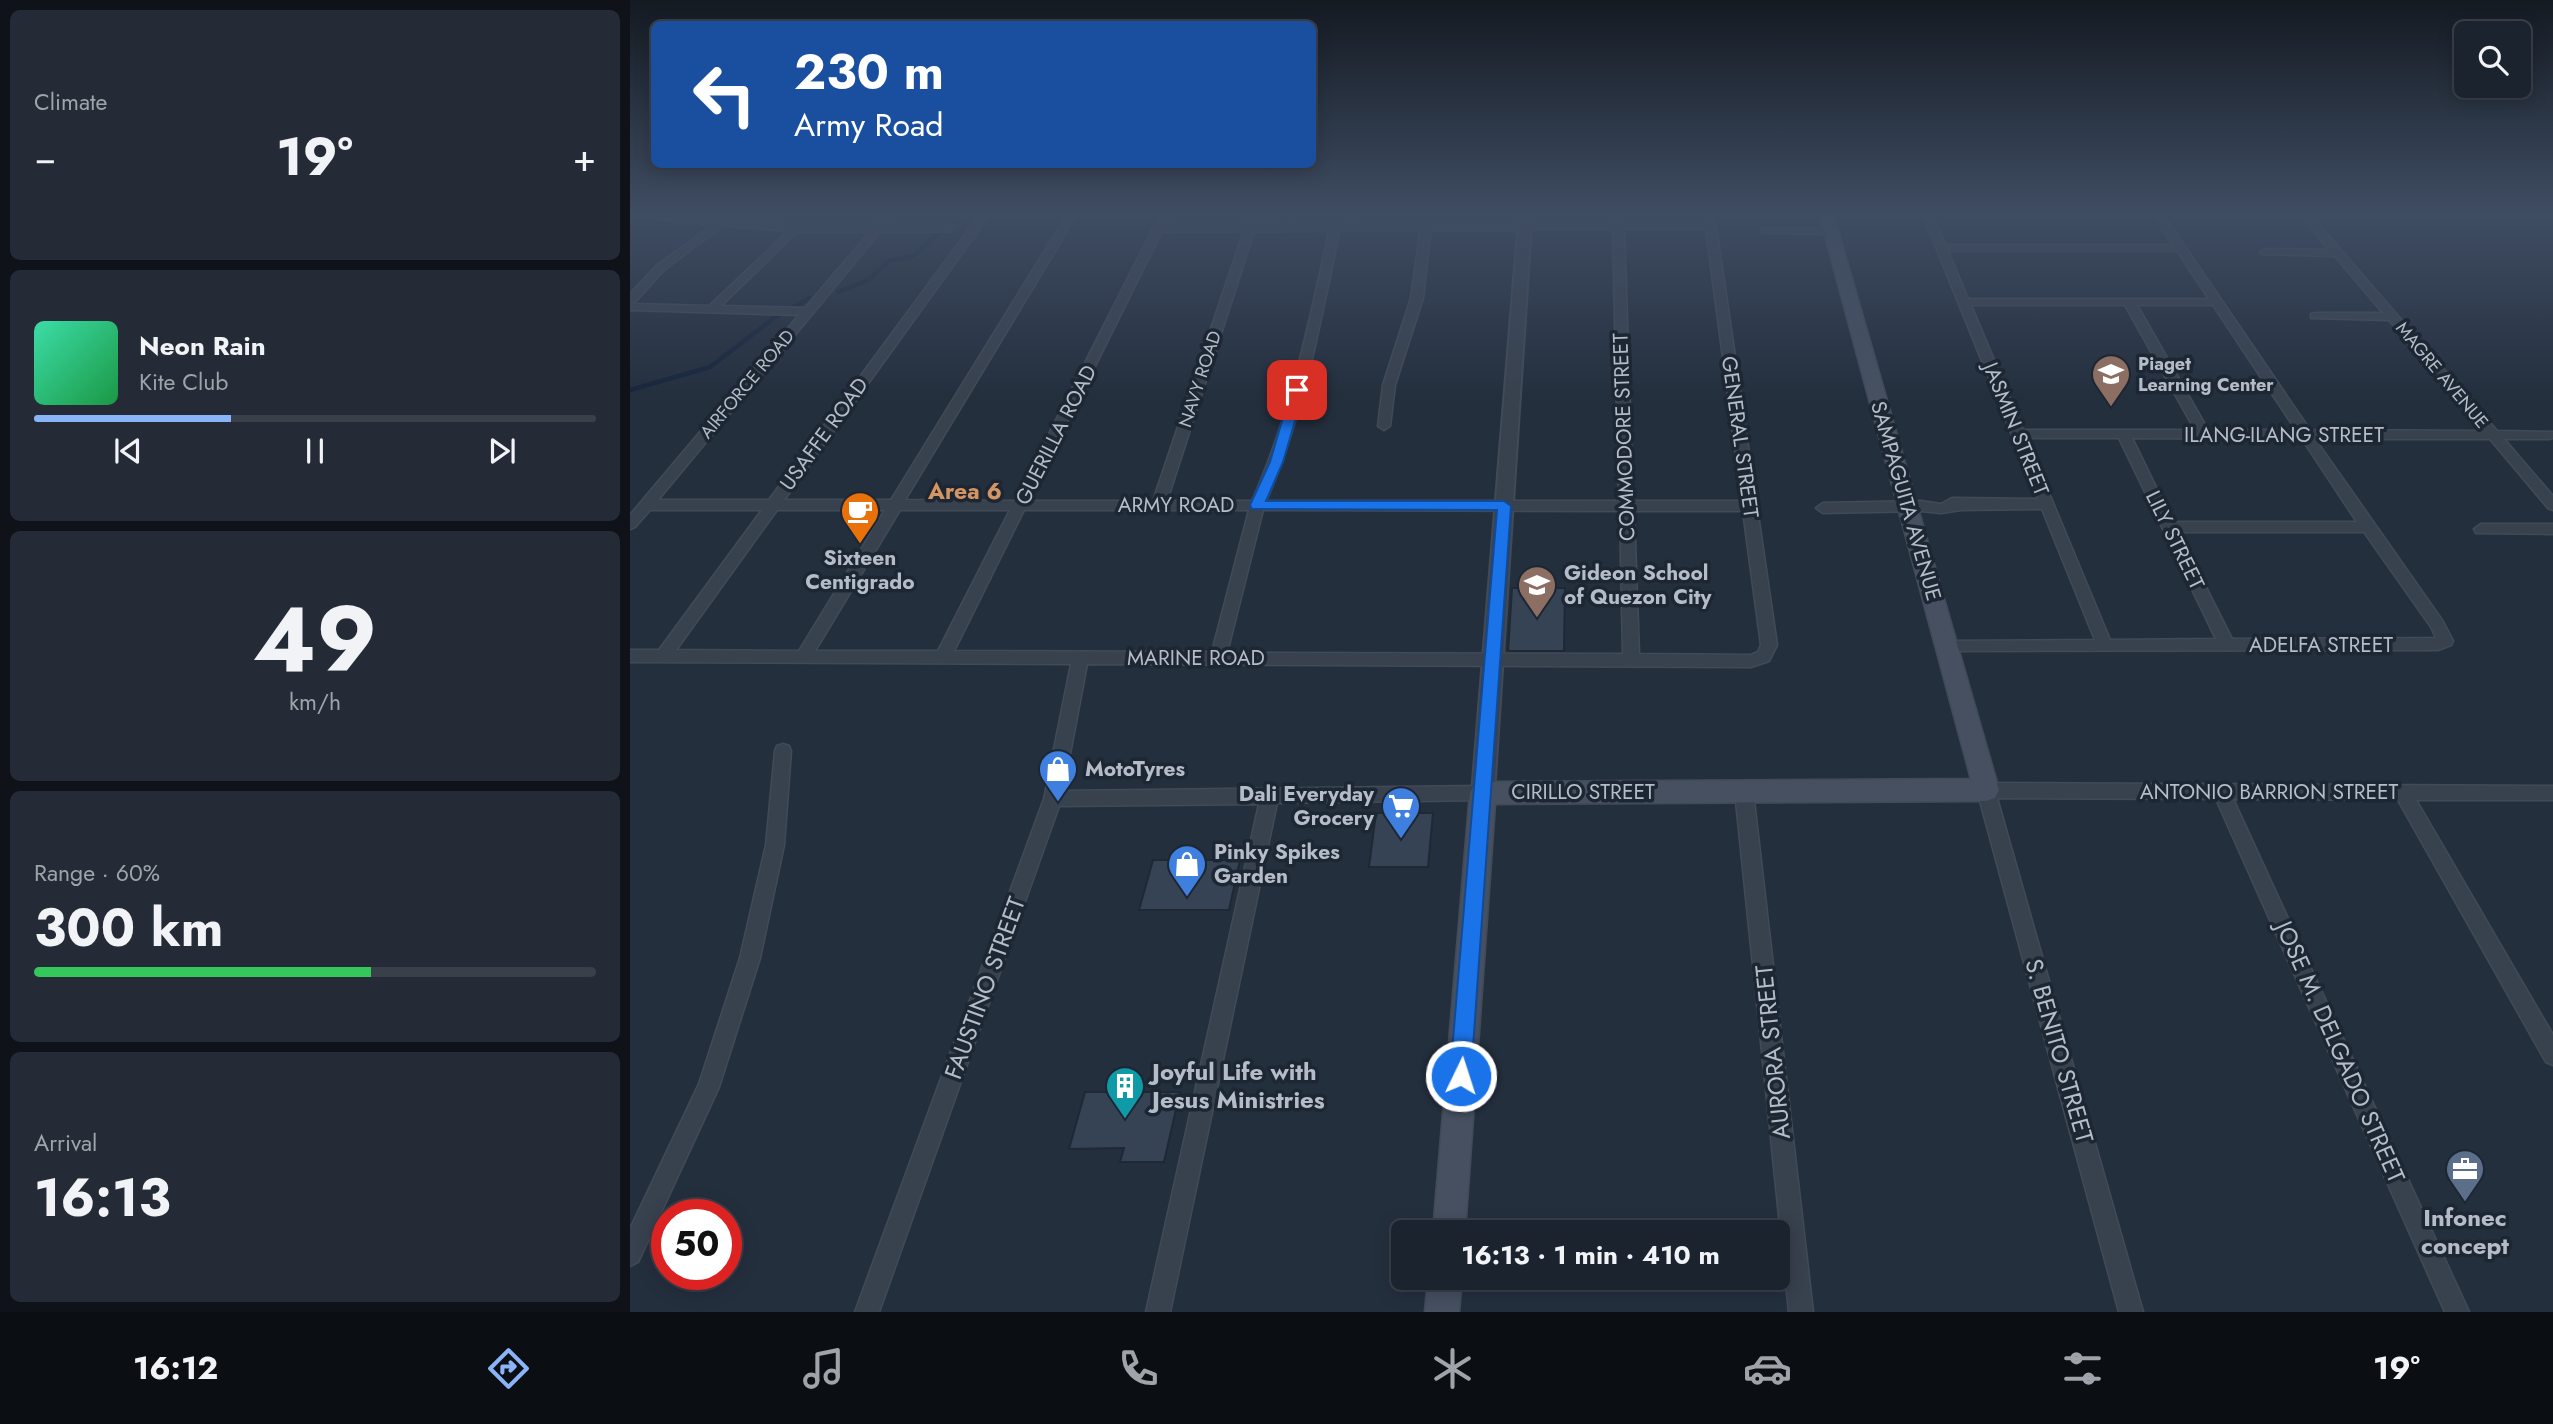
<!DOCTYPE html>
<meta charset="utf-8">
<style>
body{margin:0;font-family:Jost,sans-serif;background:#242b36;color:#f1f3f6;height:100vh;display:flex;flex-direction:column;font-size:26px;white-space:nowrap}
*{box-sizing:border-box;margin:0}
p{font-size:23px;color:#a0a4aa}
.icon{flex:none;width:38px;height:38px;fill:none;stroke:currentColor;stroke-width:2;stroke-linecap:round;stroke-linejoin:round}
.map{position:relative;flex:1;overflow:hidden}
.side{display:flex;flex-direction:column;gap:10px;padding:10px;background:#0f1319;width:630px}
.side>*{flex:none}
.banner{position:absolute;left:21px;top:21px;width:665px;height:147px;border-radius:10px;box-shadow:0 4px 18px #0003,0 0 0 2px #39404a;background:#1a4fa0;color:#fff;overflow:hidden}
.buttons{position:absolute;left:1824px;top:21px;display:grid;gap:14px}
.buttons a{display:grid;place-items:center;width:77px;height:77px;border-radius:10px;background:#1b232e;box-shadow:0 4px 18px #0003,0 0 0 2px #39404a;font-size:35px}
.speed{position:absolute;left:21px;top:1199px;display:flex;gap:14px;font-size:35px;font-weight:700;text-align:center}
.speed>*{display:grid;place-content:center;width:91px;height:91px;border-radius:50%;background:#1b232e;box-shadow:0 4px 18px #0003,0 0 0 2px #39404a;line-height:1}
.speed .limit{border:10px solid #d22;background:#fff;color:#111}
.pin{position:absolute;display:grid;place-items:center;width:60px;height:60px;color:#fff;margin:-30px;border-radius:14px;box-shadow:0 4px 10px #0006}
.me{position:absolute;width:77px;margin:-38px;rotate:4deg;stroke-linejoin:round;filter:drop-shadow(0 0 5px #0008)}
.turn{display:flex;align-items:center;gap:24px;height:147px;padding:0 28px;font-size:32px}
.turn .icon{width:91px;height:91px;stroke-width:2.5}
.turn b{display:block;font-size:49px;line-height:60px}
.big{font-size:52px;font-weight:700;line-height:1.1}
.side .widget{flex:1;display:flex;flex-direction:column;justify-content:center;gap:10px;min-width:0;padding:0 24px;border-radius:10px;background:#242b36}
.side .dial{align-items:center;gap:0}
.dial b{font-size:91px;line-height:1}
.song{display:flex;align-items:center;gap:21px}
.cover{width:84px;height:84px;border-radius:10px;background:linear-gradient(135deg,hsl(160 70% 55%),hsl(140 70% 35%))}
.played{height:7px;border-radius:4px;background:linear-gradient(90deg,#8ab4f8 35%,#39404a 35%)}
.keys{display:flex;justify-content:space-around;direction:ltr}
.heat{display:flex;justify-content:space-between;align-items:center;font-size:38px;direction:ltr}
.charge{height:10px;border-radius:5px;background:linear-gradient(90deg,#34c759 60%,#39404a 0)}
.trip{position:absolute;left:761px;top:1220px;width:399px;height:70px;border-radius:10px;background:#1b232e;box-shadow:0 4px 18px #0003,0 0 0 2px #39404a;font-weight:700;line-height:70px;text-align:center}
.menu{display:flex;height:112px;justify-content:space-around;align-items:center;background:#0b0e12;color:#a0a4aa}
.menu .icon{width:49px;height:49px}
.menu .current{color:#8ab4f8}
.menu b{font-size:32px;color:#f1f3f6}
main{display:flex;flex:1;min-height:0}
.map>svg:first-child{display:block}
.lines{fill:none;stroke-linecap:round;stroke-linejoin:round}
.stream{stroke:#17263c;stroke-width:4.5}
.building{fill:#364354;stroke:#1f2835;stroke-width:2}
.minor-casing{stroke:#414a57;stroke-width:3}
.tertiary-casing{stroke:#414a57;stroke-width:4}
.secondary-casing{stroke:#414a57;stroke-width:3}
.minor{fill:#38414e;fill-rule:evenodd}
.tertiary{fill:#38414e;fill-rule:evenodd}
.secondary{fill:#465061;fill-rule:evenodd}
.route{fill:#1a73e8;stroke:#114b97;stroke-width:2}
.labels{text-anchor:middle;stroke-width:7;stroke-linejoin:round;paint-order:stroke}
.far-poi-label{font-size:18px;font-weight:bold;fill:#b4bcc9;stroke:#1d2633;text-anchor:start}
.far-street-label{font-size:18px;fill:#b4bcc9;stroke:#1d2633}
.street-label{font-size:21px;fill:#b4bcc9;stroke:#1d2633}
.poi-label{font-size:21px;font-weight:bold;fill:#b4bcc9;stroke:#1d2633;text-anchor:start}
.neighbourhood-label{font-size:23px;font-weight:bold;fill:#d59563;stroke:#1d2633}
.near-street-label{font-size:24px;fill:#b4bcc9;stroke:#1d2633}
.near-poi-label{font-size:24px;font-weight:bold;fill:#b4bcc9;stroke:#1d2633;text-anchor:start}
</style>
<main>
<section class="side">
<div class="widget"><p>Climate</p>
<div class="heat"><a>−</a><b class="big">19°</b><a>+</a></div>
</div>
<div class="widget">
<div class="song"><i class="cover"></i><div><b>Neon Rain</b><p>Kite Club</p></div></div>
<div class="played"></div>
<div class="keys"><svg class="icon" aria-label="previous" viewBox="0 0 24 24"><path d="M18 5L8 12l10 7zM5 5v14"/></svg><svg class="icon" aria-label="pause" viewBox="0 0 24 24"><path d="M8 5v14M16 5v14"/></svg><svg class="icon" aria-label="next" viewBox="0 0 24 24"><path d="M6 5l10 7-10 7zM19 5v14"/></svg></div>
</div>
<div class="widget dial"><b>49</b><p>km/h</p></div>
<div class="widget"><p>Range · 60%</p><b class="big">300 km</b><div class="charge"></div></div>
<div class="widget"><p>Arrival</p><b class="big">16:13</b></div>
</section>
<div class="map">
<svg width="1923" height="1312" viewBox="0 0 1923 1312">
<rect width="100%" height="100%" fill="#242f3e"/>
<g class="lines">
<path class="stream" d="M208,292l30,-12 22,-20 22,-3 50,-44
M0,390l80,-23 64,-49 36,-20"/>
</g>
<path class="building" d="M882,588h53l-1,63h-56z
M746,813h57l-5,54h-59z
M523,860h87l-11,50h-90z
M455,1092h95l-16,70h-44l4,-14 -55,1z"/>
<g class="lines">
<defs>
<path id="minor" d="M256,213h10l-238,287h111l212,-287h10l-207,287h107l177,-287h10l-173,287 110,1 146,-288h10l-143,288h125l97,-288h10l-93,288h85c39,-87 58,-181 78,-274l5,-3 5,3c-19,93 -36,187 -74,274h353l-6,-272h-88l-5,-3 2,-13h10l-1,10h82v-10h10l1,10h81l-1,-10h10l63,432 -8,16 -18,6 -664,-3 -24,127 420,-5 6,2 3,5 -3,5 -6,2 -206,3 -107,509h-24l113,-508 -200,2 -180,506h-24l189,-513 27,-135 -441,-2v-12h29l103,-140h-112l-15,17 -5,2v-14l169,-200 -169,-5v-16l26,-28 65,-47 5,3 -1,2 -61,46 -31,34 76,2 87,-82 4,1v4l-79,77 84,2zM994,229h82l36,272h-109zM147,510h108l-86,141 -123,-1zM270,510h110l-72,141h-123zM394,510h225l-37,142 -258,-1zM633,510l357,1 3,143 -396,-1zM1004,511h109l18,134 -3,7 -7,3 -112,-1z
M720,213h10l-4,14 -5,3 -5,-3z
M1292,213h10l13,32h228l-21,-32h10l148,217 172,1 -93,-111 -78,-2v-4l4,-1h68l-48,-57 -74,-2 -1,-2 5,-3 64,1 -30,-37h10l188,218 56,1v6l-4,1h-45l49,57v14l-5,-2 -58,-69h-175l127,181 11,21 -2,4 -13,5 -498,1 -2,-4 2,-4 6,-2 149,-1 -53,-131 -81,1 -20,3 -20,-2 -98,2 -7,-5 7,-5 98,-2 20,3 11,-6 86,1zM1318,251h229l32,48h-241zM1341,305h154l70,125h-172zM1507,305h76l83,125h-88zM1396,438h93l97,201 -106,1zM1502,438l170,1 55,83h-184zM1548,532h186l67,95 5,11 -204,1z
M796,224l5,3 -8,71 -28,87 -5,41 -6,4 -6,-4 5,-41 28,-87 10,-71z
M1135,228h66l5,3 -5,3 -70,-1v-4z
M1851,524h72v10l-77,-1 -2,-4z
M153,744l6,2 2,5 -7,94 -24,113 -41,129 -81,175 -8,4v-37l69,-145 41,-126 26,-113 9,-94 2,-5z
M1356,783l567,3v14h-137l137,235v30l-7,-3 -148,-262 -165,-1 236,513h-24l-229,-513 -219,-1 146,514h-24l-142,-522 3,-5z
M1114,785l6,2 3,5 60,520h-24l-54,-520 3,-5z"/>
<path id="tertiary" d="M0,213h40l126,10h153l6,4 -6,4h-153l-166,-14z
M895,222l6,4 -37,567 -3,6 -8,3 -8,-3 -3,-6 46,-563 -358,1 -6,-4 6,-4z"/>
<path id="secondary" d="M1189,213h14l166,577 -4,8 -9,3 -491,3 -30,428h-32l37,-439 4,-8 9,-3 488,-3z
M798,1278h34l-3,34h-34z"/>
</defs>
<use href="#minor" class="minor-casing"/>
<use href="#tertiary" class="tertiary-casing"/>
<use href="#secondary" class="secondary-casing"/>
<use href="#minor" class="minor"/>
<use href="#tertiary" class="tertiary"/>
<use href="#secondary" class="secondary"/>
</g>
<linearGradient id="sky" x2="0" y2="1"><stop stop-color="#141a22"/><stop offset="0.54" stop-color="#3f4d63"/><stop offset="1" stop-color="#3f4d63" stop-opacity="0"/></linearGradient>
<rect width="1923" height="396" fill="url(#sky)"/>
<path class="route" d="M667,386l7,4 -21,72 -17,39h238l7,5 -40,570 -3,7 -7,3 -8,-3 -3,-7 47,-566 -245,-1 -2,-4 20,-43 21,-72z"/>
<defs>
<symbol id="school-pin" viewBox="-11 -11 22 30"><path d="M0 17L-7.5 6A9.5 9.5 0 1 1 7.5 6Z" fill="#8d6e63" stroke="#1d2633"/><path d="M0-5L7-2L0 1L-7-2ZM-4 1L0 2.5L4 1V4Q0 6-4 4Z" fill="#fff"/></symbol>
<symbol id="cafe-pin" viewBox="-11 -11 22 30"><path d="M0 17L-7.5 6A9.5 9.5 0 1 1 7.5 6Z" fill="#e8710a" stroke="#1d2633"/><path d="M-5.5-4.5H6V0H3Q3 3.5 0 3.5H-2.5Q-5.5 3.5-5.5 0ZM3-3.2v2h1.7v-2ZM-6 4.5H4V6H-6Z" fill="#fff"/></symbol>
<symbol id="shop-pin" viewBox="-11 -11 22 30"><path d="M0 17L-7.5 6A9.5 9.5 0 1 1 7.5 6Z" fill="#3f7fe0" stroke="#1d2633"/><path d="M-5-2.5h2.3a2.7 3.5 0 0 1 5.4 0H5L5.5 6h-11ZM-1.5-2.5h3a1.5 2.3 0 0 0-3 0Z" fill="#fff"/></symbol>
<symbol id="supermarket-pin" viewBox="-11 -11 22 30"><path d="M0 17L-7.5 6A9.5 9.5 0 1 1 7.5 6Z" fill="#3f7fe0" stroke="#1d2633"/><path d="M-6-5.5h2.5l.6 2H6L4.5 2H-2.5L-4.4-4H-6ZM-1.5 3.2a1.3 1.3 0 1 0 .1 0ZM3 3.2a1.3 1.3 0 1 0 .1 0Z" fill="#fff"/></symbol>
<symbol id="building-pin" viewBox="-11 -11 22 30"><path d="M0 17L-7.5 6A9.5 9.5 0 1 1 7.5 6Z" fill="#0f9aa8" stroke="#1d2633"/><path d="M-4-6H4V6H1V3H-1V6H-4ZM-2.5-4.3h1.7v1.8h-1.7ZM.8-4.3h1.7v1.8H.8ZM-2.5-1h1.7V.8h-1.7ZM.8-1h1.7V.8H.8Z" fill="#fff"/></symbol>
<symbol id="office-pin" viewBox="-11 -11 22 30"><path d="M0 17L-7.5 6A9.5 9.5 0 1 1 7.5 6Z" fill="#5c6f8a" stroke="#1d2633"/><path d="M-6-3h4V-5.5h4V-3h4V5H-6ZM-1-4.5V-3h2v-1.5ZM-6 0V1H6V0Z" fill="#fff"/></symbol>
</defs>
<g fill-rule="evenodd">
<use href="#school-pin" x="1459" y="352" width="44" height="60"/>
<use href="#cafe-pin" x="208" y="489" width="44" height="60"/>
<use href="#school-pin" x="885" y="563" width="44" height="60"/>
<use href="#shop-pin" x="406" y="747" width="44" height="60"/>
<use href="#supermarket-pin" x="749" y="784" width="44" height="60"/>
<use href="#shop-pin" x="535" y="842" width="44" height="60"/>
<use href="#building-pin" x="473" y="1064" width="44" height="60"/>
<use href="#office-pin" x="1813" y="1147" width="44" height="60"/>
</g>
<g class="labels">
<g class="far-poi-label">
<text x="1508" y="370">Piaget<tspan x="1508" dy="21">Learning Center</tspan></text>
</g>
<g class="far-street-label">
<text transform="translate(1812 375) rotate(50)" y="6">MAGRE AVENUE</text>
<text transform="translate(570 379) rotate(-72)" y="6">NAVY ROAD</text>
<text transform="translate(117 384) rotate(-50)" y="6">AIRFORCE ROAD</text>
</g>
<g class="street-label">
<text transform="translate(1386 429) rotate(68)" y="7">JASMIN STREET</text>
<text transform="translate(194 434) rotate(-54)" y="7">USAFFE ROAD</text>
<text transform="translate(426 435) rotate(-63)" y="7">GUERILLA ROAD</text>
<text x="1654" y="442">ILANG-ILANG STREET</text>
<text transform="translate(994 437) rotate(-92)" y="7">COMMODORE STREET</text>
<text transform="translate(1110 437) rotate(82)" y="7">GENERAL STREET</text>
<text transform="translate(1276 501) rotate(74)" y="7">SAMPAGUITA AVENUE</text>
<text x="546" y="512">ARMY ROAD</text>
<text transform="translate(1545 540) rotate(64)" y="7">LILY STREET</text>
<text x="1691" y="652">ADELFA STREET</text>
<text x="566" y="665">MARINE ROAD</text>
<text x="953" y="799">CIRILLO STREET</text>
<text x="1639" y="799">ANTONIO BARRION STREET</text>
</g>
<g class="poi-label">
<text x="230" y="565" text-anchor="middle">Sixteen<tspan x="230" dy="24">Centigrado</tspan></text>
<text x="934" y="580">Gideon School<tspan x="934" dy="24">of Quezon City</tspan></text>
<text x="455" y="776">MotoTyres</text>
<text x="744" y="801" text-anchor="end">Dali Everyday<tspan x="744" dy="24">Grocery</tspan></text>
<text x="584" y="859">Pinky Spikes<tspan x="584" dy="24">Garden</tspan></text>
</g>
<g class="neighbourhood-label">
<text x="335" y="499">Area 6</text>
</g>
<g class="near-street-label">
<text transform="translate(355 988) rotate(-70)" y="8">FAUSTINO STREET</text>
<text transform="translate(1429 1051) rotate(74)" y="8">S. BENITO STREET</text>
<text transform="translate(1143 1052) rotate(-96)" y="8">AURORA STREET</text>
<text transform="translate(1710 1052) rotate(66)" y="8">JOSE M. DELGADO STREET</text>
</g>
<g class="near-poi-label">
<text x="522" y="1080">Joyful Life with<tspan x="522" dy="28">Jesus Ministries</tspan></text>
<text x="1835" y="1226" text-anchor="middle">Infonec<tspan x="1835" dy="28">concept</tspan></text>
</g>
</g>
</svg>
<div class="buttons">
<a><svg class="icon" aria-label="search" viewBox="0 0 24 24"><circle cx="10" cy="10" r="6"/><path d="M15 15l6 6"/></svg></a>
</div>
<div class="speed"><div class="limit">50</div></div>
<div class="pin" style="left:667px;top:390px;background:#d93025"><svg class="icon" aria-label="arrive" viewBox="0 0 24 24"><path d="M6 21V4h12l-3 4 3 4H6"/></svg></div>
<svg class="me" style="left:831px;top:1076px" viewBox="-20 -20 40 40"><circle r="17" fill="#1a73e8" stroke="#fff" stroke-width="3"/><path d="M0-11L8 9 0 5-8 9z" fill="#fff"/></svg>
<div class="trip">16:13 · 1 min · 410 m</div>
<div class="banner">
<div class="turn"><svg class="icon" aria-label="left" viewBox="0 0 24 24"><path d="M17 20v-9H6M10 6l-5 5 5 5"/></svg><div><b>230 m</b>Army Road</div></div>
</div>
</div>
</main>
<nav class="menu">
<b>16:12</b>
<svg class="icon current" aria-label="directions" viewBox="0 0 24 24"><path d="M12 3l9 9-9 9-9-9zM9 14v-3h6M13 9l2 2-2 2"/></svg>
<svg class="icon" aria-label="music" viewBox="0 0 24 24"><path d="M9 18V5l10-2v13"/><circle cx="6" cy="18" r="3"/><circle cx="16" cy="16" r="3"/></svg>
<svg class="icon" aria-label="phone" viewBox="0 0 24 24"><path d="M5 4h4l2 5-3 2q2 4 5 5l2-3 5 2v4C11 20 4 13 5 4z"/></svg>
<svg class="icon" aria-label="climate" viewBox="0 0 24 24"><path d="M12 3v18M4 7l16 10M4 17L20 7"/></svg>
<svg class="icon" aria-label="car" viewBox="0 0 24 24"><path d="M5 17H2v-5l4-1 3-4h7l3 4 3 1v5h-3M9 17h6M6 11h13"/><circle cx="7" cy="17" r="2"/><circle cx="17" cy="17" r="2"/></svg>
<svg class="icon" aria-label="filters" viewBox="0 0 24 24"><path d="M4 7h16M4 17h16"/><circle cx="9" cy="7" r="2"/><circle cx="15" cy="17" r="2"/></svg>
<b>19°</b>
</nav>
